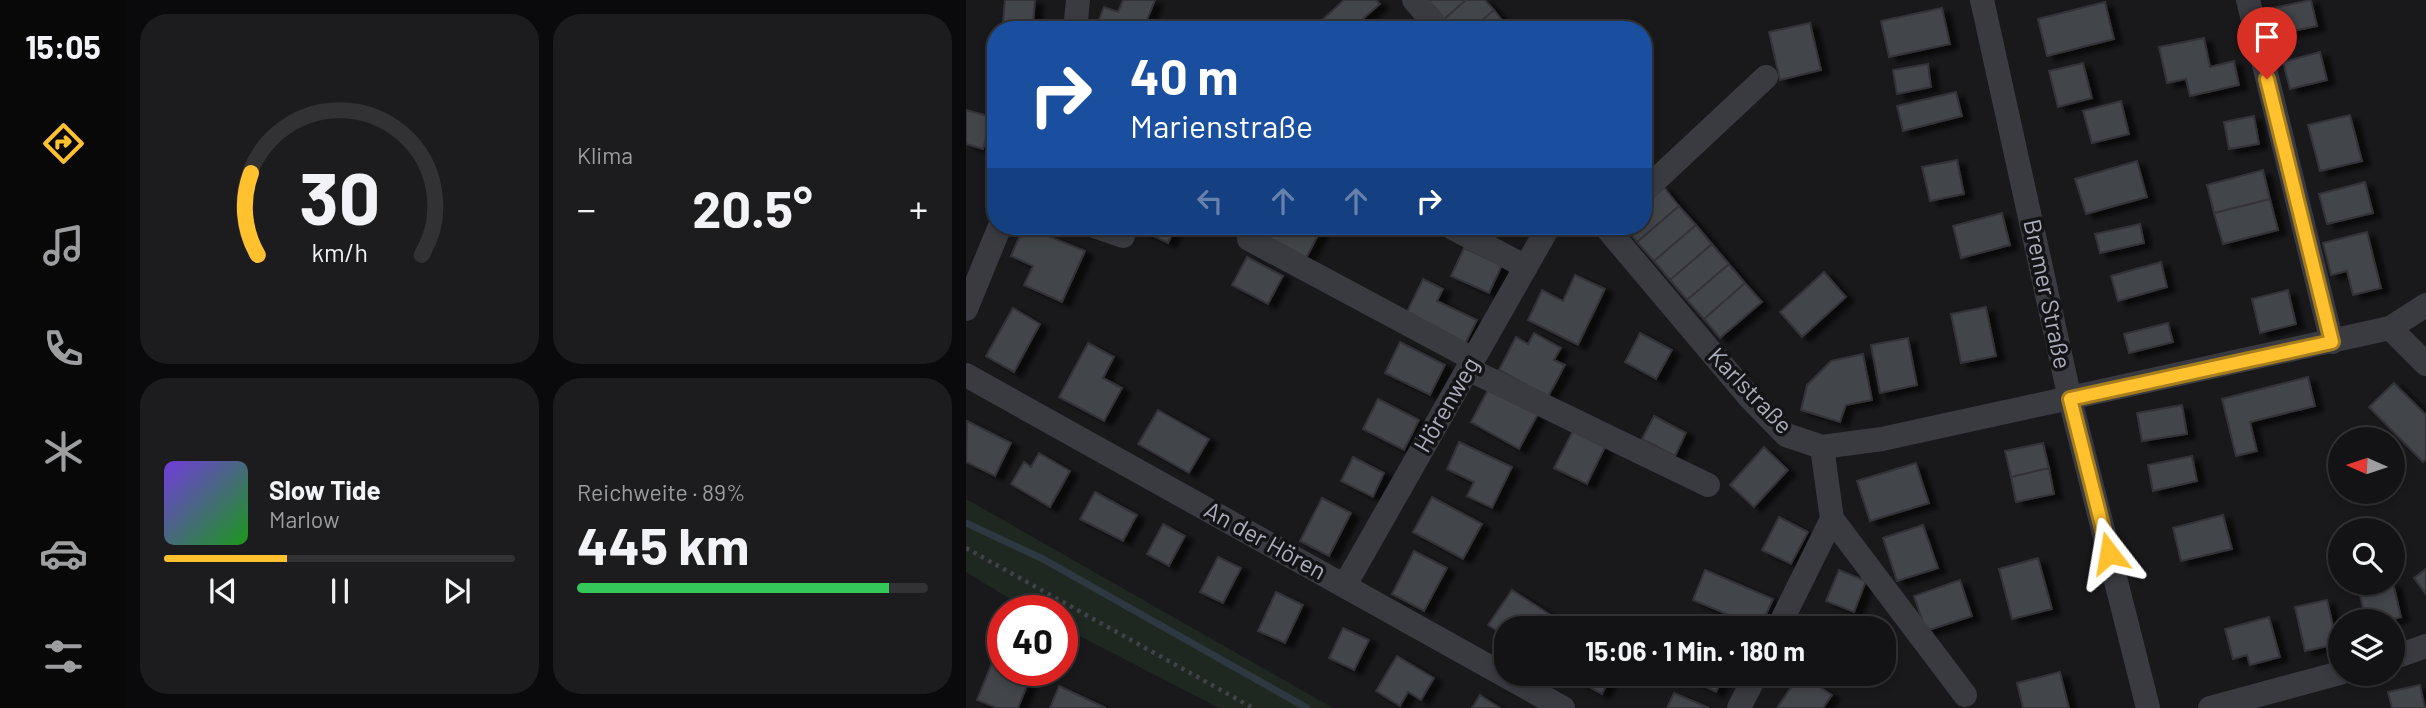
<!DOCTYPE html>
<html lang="de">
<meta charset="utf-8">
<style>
body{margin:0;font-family:Barlow,sans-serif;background:#1c1c1e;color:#f1f3f6;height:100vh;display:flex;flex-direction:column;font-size:26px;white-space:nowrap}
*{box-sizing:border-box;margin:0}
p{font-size:23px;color:#9d9ea0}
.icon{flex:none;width:38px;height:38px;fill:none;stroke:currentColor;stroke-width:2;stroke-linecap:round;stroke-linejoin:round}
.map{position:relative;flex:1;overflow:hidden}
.sheet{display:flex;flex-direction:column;gap:14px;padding:14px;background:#0a0a0c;width:840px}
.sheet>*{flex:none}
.guide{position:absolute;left:21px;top:21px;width:665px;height:214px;border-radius:28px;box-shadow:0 4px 10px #0003,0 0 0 2px #323234;background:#1a4fa0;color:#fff;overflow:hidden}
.needle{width:46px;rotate:273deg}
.controls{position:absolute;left:1362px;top:427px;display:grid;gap:14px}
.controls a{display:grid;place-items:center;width:77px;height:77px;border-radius:50%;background:#131315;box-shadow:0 4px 10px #0003,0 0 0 2px #323234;font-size:35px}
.speed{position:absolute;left:21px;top:595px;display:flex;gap:14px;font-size:35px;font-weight:700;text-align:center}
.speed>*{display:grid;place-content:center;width:91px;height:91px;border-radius:50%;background:#131315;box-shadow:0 4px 10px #0003,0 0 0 2px #323234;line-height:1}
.speed .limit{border:10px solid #d22;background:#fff;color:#111}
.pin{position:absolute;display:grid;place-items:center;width:60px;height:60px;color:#fff;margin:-72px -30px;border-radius:50% 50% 50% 0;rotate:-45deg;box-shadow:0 0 7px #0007}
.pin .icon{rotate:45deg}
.me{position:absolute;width:77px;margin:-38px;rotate:346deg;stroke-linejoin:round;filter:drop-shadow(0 0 5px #0008)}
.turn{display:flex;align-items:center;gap:24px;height:147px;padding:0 28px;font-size:32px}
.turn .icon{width:91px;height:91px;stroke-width:2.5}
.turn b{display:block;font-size:49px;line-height:60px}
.lanes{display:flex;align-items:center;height:66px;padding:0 28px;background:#0003;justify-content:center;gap:35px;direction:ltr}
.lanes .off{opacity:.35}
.big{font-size:52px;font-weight:700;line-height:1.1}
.sheet .card{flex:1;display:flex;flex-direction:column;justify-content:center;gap:10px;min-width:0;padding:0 24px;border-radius:28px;background:#1c1c1e}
.sheet .dial{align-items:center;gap:0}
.dial svg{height:182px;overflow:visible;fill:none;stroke:#323234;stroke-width:7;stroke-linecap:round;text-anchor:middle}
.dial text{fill:#f1f3f6;stroke:none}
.song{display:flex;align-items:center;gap:21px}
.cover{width:84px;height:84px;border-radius:10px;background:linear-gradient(135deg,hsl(260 70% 55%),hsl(120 70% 35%))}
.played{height:7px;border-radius:4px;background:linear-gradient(90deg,#ffc22e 35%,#323234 35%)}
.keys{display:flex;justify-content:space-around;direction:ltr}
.heat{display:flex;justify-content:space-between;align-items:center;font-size:38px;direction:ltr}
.charge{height:10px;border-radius:5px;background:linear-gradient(90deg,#34c759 89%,#323234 0)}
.sheet .tiles{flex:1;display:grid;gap:14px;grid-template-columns:repeat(2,1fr)}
.trip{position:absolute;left:528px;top:616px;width:402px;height:70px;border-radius:28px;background:#131315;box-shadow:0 4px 10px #0003,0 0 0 2px #323234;font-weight:700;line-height:70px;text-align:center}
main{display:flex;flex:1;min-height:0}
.tabs{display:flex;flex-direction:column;width:126px;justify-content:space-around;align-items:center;background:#080808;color:#9d9ea0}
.tabs .icon{width:49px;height:49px}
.tabs .current{color:#ffc22e}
.tabs b{font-size:32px;color:#f1f3f6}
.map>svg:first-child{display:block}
.green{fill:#1e2720}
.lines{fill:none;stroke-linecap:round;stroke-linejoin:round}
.stream{stroke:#2e3841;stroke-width:7}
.building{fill:#434449;stroke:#333338;stroke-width:2;filter:url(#shadow)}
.path{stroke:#404248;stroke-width:4.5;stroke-dasharray:3.5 5;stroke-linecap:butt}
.minor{stroke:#3a3b41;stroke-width:24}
.route-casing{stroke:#a67e1e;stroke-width:18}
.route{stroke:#ffc22e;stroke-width:12}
.labels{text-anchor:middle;stroke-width:7;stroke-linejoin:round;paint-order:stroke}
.street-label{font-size:24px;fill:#abafbc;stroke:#141417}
</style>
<main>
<nav class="tabs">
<b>15:05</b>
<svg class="icon current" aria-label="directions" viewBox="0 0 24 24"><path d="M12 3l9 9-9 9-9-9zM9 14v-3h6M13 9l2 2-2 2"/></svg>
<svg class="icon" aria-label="music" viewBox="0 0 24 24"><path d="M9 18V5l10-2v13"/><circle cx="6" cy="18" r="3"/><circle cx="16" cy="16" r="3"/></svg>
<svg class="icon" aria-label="phone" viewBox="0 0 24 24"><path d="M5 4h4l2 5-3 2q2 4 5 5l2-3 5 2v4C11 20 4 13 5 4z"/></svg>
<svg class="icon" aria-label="climate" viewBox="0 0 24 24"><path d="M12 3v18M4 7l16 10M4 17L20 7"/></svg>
<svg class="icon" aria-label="car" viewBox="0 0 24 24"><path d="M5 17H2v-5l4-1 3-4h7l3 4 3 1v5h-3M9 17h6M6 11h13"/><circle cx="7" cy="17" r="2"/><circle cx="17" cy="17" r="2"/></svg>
<svg class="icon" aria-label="filters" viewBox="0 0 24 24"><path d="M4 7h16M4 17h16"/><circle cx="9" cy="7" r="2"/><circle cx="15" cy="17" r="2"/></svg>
</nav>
<section class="sheet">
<div class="tiles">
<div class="card dial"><svg viewBox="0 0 100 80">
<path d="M14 69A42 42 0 1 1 86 69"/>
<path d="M14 69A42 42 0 0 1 11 33" stroke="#ffc22e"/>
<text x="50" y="56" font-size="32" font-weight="700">30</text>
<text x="50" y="72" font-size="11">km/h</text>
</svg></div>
<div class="card"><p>Klima</p>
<div class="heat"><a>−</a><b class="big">20.5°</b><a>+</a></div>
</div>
<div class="card">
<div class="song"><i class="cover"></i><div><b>Slow Tide</b><p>Marlow</p></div></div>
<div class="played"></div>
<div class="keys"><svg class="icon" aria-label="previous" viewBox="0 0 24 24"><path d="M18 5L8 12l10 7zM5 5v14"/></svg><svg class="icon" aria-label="pause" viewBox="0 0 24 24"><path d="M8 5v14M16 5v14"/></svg><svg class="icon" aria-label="next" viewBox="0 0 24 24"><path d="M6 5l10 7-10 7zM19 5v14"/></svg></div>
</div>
<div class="card"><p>Reichweite · 89%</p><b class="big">445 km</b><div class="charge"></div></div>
</div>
</section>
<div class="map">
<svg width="1460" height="708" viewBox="0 0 1460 708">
<defs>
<filter id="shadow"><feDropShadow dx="8" dy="4.5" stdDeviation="2" flood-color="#0009"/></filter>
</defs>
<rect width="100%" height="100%" fill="#19191c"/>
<path class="green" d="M0,499l367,209h-114l-157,-81v-16h-32l-64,-39z"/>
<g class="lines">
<path class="stream" d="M0,523l77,36 264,149"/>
</g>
<path class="building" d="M39,0h30l-2,25 -30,-2z
M157,0h32l-12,30h-48l9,-23 14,5z
M378,0h32l4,4 -30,26h-39z
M461,0h39l-23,20z
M500,0h19l9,10 -23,20h-19l-9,-10z
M1345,0l6,26 -38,8 -6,-26z
M1139,2l9,37 -67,17 -9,-37z
M976,8l8,36 -61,13 -8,-36z
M528,10l16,20h-39z
M844,23l11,47 -41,10 -11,-48z
M1238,38l6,29 24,-6 5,24 -49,11 -4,-17 -19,4 -8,-36z
M1354,52l7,28 -37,9 -7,-27z
M30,56v27l-9,-4z
M1117,63l9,35 -34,9 -9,-36z
M962,64l3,23 -34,7 -4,-24z
M990,92l6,24 -59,15 -6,-25z
M1155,101l8,33 -37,9 -9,-32z
M0,110l26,7 -9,32 -17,-5z
M1384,115l12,46 -42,10 -12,-46z
M1288,116l5,28 -30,5 -5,-27z
M991,160l7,34 -34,7 -8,-34z
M1171,161l10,36 -61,17 -11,-35z
M1297,170l7,29 -56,14 -7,-28z
M1399,182l8,31 -46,11 -8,-30z
M697,186l16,20 -42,36 -13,-16h19v-23z
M1304,199l8,31 -55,14 -9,-31z
M713,206l17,19 -42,36 -17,-19z
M1036,213l8,32 -49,13 -8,-32z
M1174,224l4,19 -44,10 -5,-19z
M730,225l16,19 -42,36 -16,-19z
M58,226l61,25 -23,51 -38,-17 9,-19 -22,-10z
M172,226h38l-8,17 -31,-15z
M293,226h64l-18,34 -51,-26z
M1401,232l14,56 -28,7 -6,-24 -16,4 -8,-32z
M746,244l17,20 -42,36 -17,-20z
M498,248l38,17 -13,28 -38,-17z
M281,257l36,19 -15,28 -36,-19z
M1195,262l6,25 -49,14 -7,-25z
M763,264l16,19 -41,36 -17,-19z
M858,272l22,25 -44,40 -22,-25z
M609,275l30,14 -27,56 -50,-25 14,-30 21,11z
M457,279l20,10 -6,12 40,19 -14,28 -59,-30z
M779,283l17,19 -42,36 -16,-19z
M1322,290l8,34 -36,9 -8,-34z
M1020,307l10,49 -35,7 -10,-49z
M47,308l27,16 -26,48 -28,-16z
M1202,323l5,19 -44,11 -5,-19z
M568,333l27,15 -7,12 11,5 -17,32 -49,-27 17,-33 12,7z
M674,333l32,17 -16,29 -31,-17z
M942,338l9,47 -37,8 -9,-48z
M434,342l45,23 -15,30 -45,-22z
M122,343l26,14 -11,21 19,10 -18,33 -45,-24z
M897,354l9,46 -26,5 -6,17 -39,-12 6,-25 24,-24z
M1342,377l7,29 -65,16 7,29 -21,5 -14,-57z
M1428,383l32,32v44l-3,3 -54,-55z
M523,388l49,26 -19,35 -48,-27z
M412,399l41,21 -15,30 -41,-21z
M1216,405l5,29 -45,7 -5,-28z
M192,410l51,29 -20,34 -51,-29z
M688,416l32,17 -11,23 -33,-17z
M1,421l44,22 -16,33 -29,-14z
M607,431l32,16 -18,37 -33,-16z
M493,442l53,25 -20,41 -25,-12 7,-14 -27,-13z
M1077,443l6,25 -38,9 -6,-26z
M798,447l24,23 -34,37 -24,-22z
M73,453l31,18 -20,36 -39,-23 13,-22 7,5z
M1226,456l5,25 -44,10 -5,-26z
M387,457l31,16 -11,24 -32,-16z
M950,463l13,40 -59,18 -13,-40z
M1083,468l5,26 -38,8 -5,-25z
M129,492l42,23 -14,26 -43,-22z
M466,497l50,27 -19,35 -50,-27z
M356,498l29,15 -22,43 -29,-15z
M1257,515l9,34 -51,12 -8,-33z
M813,517l29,15 -17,32 -29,-14z
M197,524l22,12 -16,30 -22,-12z
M957,525l15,43 -41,13 -14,-43z
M448,551l33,17 -23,43 -32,-17z
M252,557l23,11 -18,35 -23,-11z
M1072,558l14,51 -40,10 -13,-50z
M1460,569v25l-12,-16z
M739,570l68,29 -13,29 -67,-28z
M873,570l27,11 -12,31 -28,-11z
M994,580l12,36 -46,15 -12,-35z
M1427,583l8,34 -15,4h-20l-7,-30z
M546,590l48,31 -5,7h-48v9l-19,-12z
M310,592l27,13 -18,38 -27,-12z
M1361,600l10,44 -32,7 -10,-44z
M849,616l27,12h-33z
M1303,617l11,40 -30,8 -3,-10 -14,4 -8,-30z
M377,628l26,12 -15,30 -25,-12z
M431,656l37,22 -13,22 -13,-8 -8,14 -24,-15z
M26,663l11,4v3h8l19,8 -12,30h-21l-20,-8z
M1094,672l9,36h-46l-6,-25z
M606,674h40l-10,20 -32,-17z
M724,674h35l-9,18 -28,-14z
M834,674l32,21 -9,13h-46z
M1454,685l5,23h-33l-4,-16z
M93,686l47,22h-56z
M708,693l35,15h-42z
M514,695l20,13h-28z"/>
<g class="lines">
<path class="path" d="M0,548l287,160"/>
<path class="minor" d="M448,0l26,30
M1016,0l88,399 78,309
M1282,0l84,342
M109,30l3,-30
M677,192l123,-115
M128,226l29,10
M483,226l77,41
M639,226l145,172 36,37 36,12 60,-8 508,-111 36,36
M283,239l224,120
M0,309l34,-83
M1424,328l36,-23
M502,369l240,116
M0,375l597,333
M866,519l133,176
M379,585l204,-359
M812,628l54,-109 -10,-72
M1426,658l34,-12
M773,708l17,-34
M1244,708l130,-35"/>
</g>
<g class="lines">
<defs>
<path id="route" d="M1143,553l-39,-154 262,-57 -65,-263"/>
</defs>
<use href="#route" class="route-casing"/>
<use href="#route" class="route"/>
</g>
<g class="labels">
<g class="street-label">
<text transform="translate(1081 294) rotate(78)" y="8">Bremer Straße</text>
<text transform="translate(784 391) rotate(46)" y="8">Karlstraße</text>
<text transform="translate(481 405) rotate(-60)" y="8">Hörenweg</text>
<text transform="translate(299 541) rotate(29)" y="8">An der Hören</text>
</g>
</g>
</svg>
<div class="controls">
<a><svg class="needle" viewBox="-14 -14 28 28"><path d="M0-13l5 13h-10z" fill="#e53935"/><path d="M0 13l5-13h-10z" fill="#9d9ea0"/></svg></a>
<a><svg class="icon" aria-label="search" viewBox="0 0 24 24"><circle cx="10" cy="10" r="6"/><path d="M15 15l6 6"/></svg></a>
<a><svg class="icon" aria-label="layers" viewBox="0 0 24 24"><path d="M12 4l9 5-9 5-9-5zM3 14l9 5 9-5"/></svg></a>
</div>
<div class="speed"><div class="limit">40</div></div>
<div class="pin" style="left:1301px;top:79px;background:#d93025"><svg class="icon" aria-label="arrive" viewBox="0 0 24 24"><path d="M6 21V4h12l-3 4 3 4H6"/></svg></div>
<svg class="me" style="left:1143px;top:553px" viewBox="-20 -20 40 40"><path d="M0-17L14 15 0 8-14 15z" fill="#ffc22e" stroke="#fff" stroke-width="4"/></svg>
<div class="trip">15:06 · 1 Min. · 180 m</div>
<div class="guide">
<div class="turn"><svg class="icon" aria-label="right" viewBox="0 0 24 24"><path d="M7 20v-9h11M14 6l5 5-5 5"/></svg><div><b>40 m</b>Marienstraße</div></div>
<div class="lanes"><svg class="icon off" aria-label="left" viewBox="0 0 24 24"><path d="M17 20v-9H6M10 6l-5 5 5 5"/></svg><svg class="icon off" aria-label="ahead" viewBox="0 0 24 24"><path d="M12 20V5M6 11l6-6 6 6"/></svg><svg class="icon off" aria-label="ahead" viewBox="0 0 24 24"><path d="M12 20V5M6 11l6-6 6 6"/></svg><svg class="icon" aria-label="right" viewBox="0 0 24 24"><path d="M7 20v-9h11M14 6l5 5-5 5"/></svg></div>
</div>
</div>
</main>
